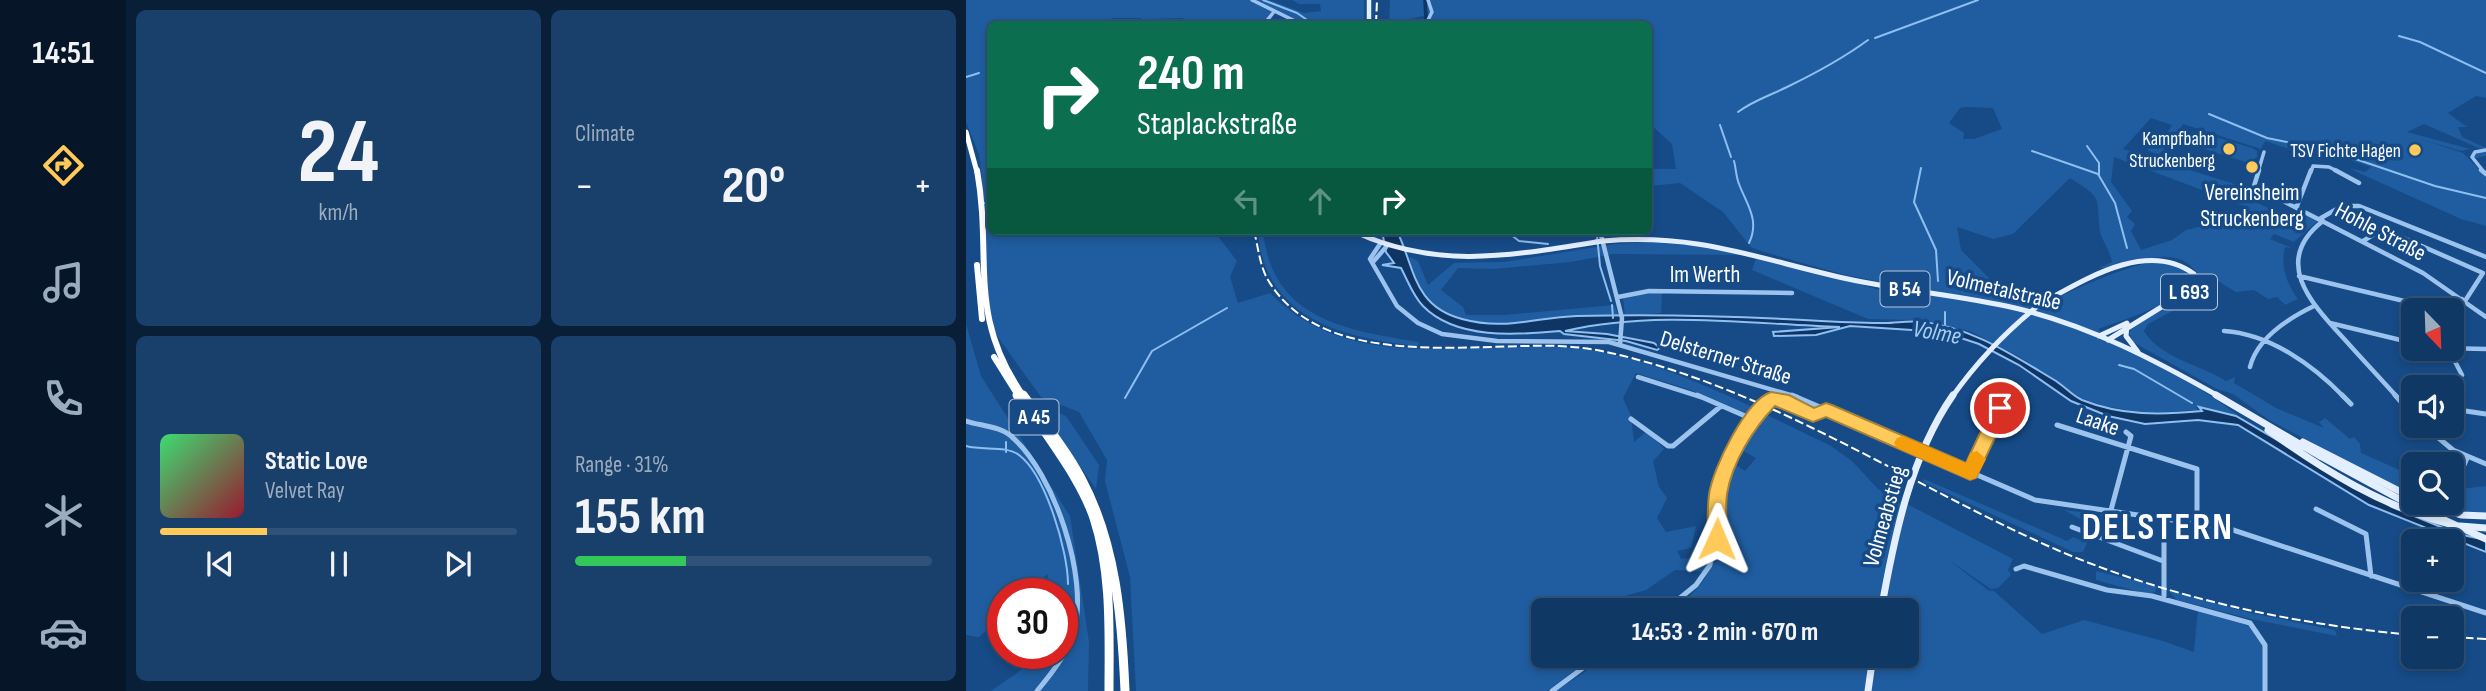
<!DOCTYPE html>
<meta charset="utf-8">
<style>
body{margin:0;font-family:"Sofia Sans Condensed",sans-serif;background:#193f6b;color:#f1f3f6;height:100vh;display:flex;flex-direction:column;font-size:26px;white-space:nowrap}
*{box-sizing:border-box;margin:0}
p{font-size:23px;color:#9cacbf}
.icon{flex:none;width:38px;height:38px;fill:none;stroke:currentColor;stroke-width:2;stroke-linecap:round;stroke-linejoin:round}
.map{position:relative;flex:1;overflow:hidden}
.sheet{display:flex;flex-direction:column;gap:10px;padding:10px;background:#091f38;width:840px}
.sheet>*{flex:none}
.guide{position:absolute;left:21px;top:21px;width:665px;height:214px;border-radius:10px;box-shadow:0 4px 10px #0003,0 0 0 2px #305279;background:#0b6e4f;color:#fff;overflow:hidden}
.needle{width:46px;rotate:157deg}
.fabs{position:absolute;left:1435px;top:298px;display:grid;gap:14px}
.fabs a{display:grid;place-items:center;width:63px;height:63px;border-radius:10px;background:#103865;box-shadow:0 4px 10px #0003,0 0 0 2px #305279;font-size:35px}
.speed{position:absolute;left:21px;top:578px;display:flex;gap:14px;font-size:35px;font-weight:700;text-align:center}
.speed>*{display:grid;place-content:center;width:91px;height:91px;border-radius:50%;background:#103865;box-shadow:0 4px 10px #0003,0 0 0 2px #305279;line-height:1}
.speed .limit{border:10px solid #d22;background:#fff;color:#111}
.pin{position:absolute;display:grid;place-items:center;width:60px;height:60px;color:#fff;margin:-30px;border:4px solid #fff;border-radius:50%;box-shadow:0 2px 7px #0007}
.me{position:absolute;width:77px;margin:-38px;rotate:1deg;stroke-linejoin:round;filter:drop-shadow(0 0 5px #0008)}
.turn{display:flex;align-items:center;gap:24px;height:147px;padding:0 35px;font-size:32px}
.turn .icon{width:91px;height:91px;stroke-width:2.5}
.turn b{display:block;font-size:49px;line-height:60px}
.lanes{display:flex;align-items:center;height:66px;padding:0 35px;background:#0003;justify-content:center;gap:35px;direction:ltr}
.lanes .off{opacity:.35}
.big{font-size:52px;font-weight:700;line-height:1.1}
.sheet .card{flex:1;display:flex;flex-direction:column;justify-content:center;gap:10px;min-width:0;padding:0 24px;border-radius:10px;background:#193f6b}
.sheet .dial{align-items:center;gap:0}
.dial b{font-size:91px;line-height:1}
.song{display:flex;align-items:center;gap:21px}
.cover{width:84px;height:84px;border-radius:10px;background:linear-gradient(135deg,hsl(140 70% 55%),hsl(350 70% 35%))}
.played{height:7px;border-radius:4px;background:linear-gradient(90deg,#ffca59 30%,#305279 30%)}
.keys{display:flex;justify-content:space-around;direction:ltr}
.heat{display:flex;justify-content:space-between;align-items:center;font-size:38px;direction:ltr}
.charge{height:10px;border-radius:5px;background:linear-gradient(90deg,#34c759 31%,#305279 0)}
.sheet .tiles{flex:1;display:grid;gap:10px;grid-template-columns:repeat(2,1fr)}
.trip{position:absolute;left:565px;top:598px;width:388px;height:70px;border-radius:10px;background:#103865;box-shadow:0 4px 10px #0003,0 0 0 2px #305279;font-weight:700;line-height:70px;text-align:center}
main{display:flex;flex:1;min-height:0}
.menu{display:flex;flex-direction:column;width:126px;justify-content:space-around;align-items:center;background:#061628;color:#9cacbf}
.menu .icon{width:49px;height:49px}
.menu .current{color:#ffca59}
.menu b{font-size:32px;color:#f1f3f6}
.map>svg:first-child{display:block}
.green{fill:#1f5da0;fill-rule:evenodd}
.water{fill:#0e3564;stroke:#8fbff1;stroke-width:2}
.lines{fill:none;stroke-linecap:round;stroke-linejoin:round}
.stream{stroke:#8fbff1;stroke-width:2}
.canal{stroke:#0e3564;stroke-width:3.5}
.minor-far2{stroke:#9cc3ee;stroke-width:3.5}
.minor-far1{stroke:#9cc3ee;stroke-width:4.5}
.minor{stroke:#9cc3ee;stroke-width:5}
.major-far2{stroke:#e3efff;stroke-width:4.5}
.major-far1{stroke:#e3efff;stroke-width:5}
.major{stroke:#e3efff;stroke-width:7}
.highway-far2{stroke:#fff;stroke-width:5}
.highway-far1{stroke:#fff;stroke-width:6}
.highway{stroke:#fff;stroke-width:9}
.rail{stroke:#fff;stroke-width:2;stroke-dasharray:9 3.5;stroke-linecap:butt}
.minor-bridge{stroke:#9cc3ee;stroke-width:5}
.major-bridge-far1{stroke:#e3efff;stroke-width:5}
.major-bridge{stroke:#e3efff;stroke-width:7}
.route{fill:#ffca59;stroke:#a6833a;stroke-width:2}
.slow{fill:#f59e0b}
.poi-dot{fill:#ffca59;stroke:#164b87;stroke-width:2.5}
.labels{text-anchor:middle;stroke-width:7;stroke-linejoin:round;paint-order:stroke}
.far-poi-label{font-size:19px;fill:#fff;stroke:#164b87;text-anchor:end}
.shield{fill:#164b87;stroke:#b9c9db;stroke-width:2}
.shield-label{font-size:21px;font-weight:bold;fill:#fff}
.poi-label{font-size:23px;fill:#fff;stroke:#164b87}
.street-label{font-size:23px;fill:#fff;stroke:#164b87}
.water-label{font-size:24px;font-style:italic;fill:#a8cdf5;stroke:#164b87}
.near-district-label{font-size:37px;font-weight:bold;letter-spacing:2px;fill:#fff;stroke:#164b87}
</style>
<main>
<nav class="menu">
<b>14:51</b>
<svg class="icon current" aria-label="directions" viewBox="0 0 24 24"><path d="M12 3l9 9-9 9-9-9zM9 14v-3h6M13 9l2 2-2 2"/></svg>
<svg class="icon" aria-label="music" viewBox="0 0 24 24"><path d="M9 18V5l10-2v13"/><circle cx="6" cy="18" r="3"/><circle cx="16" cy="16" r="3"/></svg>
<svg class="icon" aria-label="phone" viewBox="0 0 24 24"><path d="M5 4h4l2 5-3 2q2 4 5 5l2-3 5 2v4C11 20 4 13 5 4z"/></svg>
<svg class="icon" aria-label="climate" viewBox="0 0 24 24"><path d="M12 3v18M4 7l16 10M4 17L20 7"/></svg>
<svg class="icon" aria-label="car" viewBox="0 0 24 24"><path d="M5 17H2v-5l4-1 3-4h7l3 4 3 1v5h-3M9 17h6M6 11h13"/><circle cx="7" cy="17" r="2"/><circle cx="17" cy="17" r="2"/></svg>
</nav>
<section class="sheet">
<div class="tiles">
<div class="card dial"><b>24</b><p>km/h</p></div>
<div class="card"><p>Climate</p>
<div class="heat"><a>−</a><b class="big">20°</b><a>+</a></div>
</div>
<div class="card">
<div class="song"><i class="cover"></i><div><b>Static Love</b><p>Velvet Ray</p></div></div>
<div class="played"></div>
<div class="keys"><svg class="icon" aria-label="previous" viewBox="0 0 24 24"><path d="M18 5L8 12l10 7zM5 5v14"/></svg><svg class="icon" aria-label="pause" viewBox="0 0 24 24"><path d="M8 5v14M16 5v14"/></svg><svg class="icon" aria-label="next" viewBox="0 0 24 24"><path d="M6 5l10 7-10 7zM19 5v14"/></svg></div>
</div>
<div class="card"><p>Range · 31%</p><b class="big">155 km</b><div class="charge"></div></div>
</div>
</section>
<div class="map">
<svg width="1520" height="691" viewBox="0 0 1520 691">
<rect width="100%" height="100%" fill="#164b87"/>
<path class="green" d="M0,0h303l35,13 17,-2 -1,-7h-21l-7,-4h72v24h-60l-30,-12 -12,12h-76l2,-3 -6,-3 -36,1 -7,5 3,-6h-27l-27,6h-98v207h224l23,30 -7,16 8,26 32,-10c84,86 206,44 311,56 61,7 121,35 176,60l-9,7 -57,-26 -55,-17 -13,25 8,18 3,26 13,-11 17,18 -11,12 6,26 8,11 -10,20 9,14 30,-6 -5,22 -14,3 4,8 28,-4 -5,17 -29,-2 -29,20 -28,8 -14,13h-60v45h50l-47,35h-411l-6,-114 -25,-96 2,-21 -28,-48 -38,-15 -46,-64 -9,-36 -4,-118 -3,-25 -13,-32z
M424,0h1096v98l-10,-2 -28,17 19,14h-9l4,10 24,11v8l-14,3 9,-10 -57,-25 -17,8 63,17 -9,2 -41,-12 43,14 23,23v50l-25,-7 -102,-46 -9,-5 15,4 6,-5 -30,-10 -36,-3 -40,-13 -4,8 -78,-25 -10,17 -15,14 -11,-5 17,-12 8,-13 -21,-7 -28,31 143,45 -8,9 10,5 14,19 18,-18 19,11 -25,22 -20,-8 -4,5 24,10 -9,-2c-5,19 2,38 13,52l-13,6 -8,-8 -9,2 -14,-9 -18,2 -23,-14 -13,18 -52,28 -4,7c16,27 57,34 82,50l9,-4 -1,6 42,25 48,20 -5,-6 6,-4 25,21 4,-2 6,7 1,9 52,23v20l-144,-76 -36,-26 -16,-5 -84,-47 -4,-9 4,-7 64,-34 3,-15c-26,-41 -68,-7 -101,-9l13,-6c-2,-12 -10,-21 -12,-31 -4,-36 3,-32 -30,-53l-57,56 -20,5 -36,-12 4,23 29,29 69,18c21,-10 82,-38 104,-35 8,1 18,7 26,10l1,11c-21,23 -63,36 -92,46l10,11 62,28 68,47 -43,-8 3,3 -54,3 -39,-7 -24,-8 -60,-40 -51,-27 -57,-11 -45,-1 -116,-49 5,-14 141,39h52l-105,-20 -81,-23 -13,-5 -28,-35 -43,-29 -31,3v-17h27l-4,-25 -23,-21 -1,-99h-220l3,-1 -5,-16 -2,9 -20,4 3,4h-18zM999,107l28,1 9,21 -28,10h-11l1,-6 -15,-10 11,-15zM1148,157l136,51 -14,10 -50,12 -14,10 -31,10 -10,-19 4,-7 -8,-7 5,-6 -21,-29z
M1240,134l46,14 5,3v6l-9,6 -46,-15 -5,-9z
M292,231h5c9,89 84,99 156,111l-1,4c-75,-8 -154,-27 -160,-115z
M692,241l51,3 40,11 -136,-1 -42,8 -78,7 -35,-1 -17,22 22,17 3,8h38l110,-10 5,11c-14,0 -29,-1 -44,0 -52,4 -121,27 -155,-29 -7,-10 -12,-17 -10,-30l8,4 10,24 26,-22 50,-1 111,-18z
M696,293l-1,20 -36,3 -2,-18 7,-3z
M0,324l15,52 89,140 19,126 -1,49h-97l46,-32 1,-6h24v-60h-16l2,-19 -22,19h-23v22l-24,22 -13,-2z
M70,404l30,12 33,49 -3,24z
M799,414l66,32 21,15 26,28 135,70 -5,11 3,5 -13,13 -7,1 -44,-30 41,31 6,1 48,43 42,-14 79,21 31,11 4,-43 60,20 7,13v49h-709l33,-22 52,-13h267v-45h-238c22,-15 39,-30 44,-57l6,-1 2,-60 12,-29 11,7 11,-13 -18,-10 8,-17z
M958,479l143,62 6,-4 14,6 -4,9h-10l-150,-70z
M1520,486v28h-25l-37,-12h28v-12z
M1098,510l57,7 2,14 -41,-11z
M1130,571l61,15 -2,6 -8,2 -51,-14z
M1201,589l83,24 85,17 2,6 -86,-17 -74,-19z"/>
<path class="water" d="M416,231h15c18,37 16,75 65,88 44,12 74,-2 115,-3 82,-2 162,0 244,5 21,1 43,2 64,2 12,0 24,-3 37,-1 50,5 92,34 134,59 9,6 17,15 26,19 40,16 79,15 120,11l-3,-4 37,9 156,91 66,27 28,6v12l-117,-47 -131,-80 -40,-5 -53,4 -37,-8 -37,-15 -52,-36 -40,-21 -36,-12 -93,-6 -34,9 -42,1 -1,-4 67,-5c-91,-3 -186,-17 -275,4l42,3 47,9 6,5 -3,2 -31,-9 -62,-7 -4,-3c-43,4 -104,9 -137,-25 -10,-10 -15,-25 -22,-38l-19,-3 12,-2 -8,-11z"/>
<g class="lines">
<path class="stream" d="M297,0l34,13 16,11
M1433,36l21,6 66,31
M909,38l103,-38
M21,70l3,-1
M0,77l13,-4
M772,112c16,-12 31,-16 49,-25 29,-14 55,-28 81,-47
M1243,114l58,24 65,13 103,35 51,12
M754,125l11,32
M1121,146l12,17v12
M1066,151l66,23 17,29 12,45
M768,161c2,7 2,16 5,23 8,21 21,36 10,59
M955,168l-7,34 22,48 2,31
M19,203l5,-1
M540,231l13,10 29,3
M631,235l3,31 11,35
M646,305l1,13
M979,312v16
M1153,365l15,4 58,34
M159,398l27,-47 75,-43
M40,442v10
M0,446c16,5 40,-1 53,9 27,20 49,97 49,129"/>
<path class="canal" d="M459,0l1,20"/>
<path class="minor-far2" d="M286,0l49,24
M298,24l9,-11
M460,24l6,-12 -4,-12
M1292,172l6,-20
M1345,172l2,-6 16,1 10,5
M1518,172l-12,-15 3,-5 11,-2"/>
<path class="minor-far1" d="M1293,170l-5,16 169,87 63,44
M1369,170l24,13
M1515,170l5,4
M1331,206l14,-36
M1355,218l21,-12h17l127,51
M1357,221c-53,41 -10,84 23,120 17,19 34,37 51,56
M634,231l22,87 -2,26
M1397,241l20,-12 100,44 -18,28
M414,244l-10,15 27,47 21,17 24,11 55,7 112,1 188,55
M407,262l13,-15
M1333,276l126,30h18
M652,297l31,-6 143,2
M1481,304l15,-5
M1364,323l83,20
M1258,331c46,3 89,34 120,66
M1475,348l45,1
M1483,350l13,25
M1284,367c7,-29 39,-49 64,-61
M672,377l63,20"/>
<path class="minor" d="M731,395l55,24
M826,395l243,105 192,28 259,85
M1376,395l9,9
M1429,395l18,20
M800,402l18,-2 29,15 13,-5
M1486,409l34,5
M665,419l37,27h5l48,-40
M0,421c15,5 34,5 46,16 42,36 77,141 62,194 -7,23 -22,42 -37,60
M1091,425l140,44v54
M1457,425l30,25 33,14
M1486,468l12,-3 3,-7
M1004,472l30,-64 8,-7
M1350,509l50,25 5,42
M1145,510l20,-74 -5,-4
M1198,518v78
M1106,527l91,34
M1050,569l8,-3 83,24 45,6 98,27 15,22v46
M698,611l32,-26 14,-20 13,-92 16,-33 20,-28
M586,691l47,-35"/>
<path class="major-far2" d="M403,0v24"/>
<path class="major-far1" d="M387,231c83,39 156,25 243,11
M637,241c97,-8 154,18 245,38 55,12 112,16 167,29 73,17 140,52 205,89
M1074,304c44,-24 107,-65 154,-30l1,10 -6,6 -81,50
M1161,325l-1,11 12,16
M1133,336l28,-13"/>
<path class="major" d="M1250,395l104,61
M1302,430c55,40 115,77 182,94
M1337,442l110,56
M1455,502l40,13 25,1
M1494,526l26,2
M902,691l5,-35"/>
<path class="highway-far2" d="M0,132l11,40"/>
<path class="highway-far1" d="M11,170c16,90 -11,144 47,227
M11,265l5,54
M28,357l25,40"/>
<path class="highway" d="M51,395l12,16
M57,395c20,27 42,53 58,83 35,65 41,141 44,213
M77,429c19,28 40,57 51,89 18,55 15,117 15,173"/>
<path class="rail" d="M410,24l1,-24
M288,231c4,15 6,36 14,49 54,91 202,63 291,66 26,1 51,6 76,13 144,38 277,126 413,187 113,50 242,78 365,89
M1486,637l34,2"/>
<path class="minor-bridge" d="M793,412l7,-10"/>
<path class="major-bridge-far1" d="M630,242l7,-1
M986,397c26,-37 53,-65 88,-93"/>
<path class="major-bridge" d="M1354,456l83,45 83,38
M915,611c13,-73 29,-154 72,-216"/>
</g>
<path class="route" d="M805,392l18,3 25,13 12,-5 6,2 134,58 28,-60h12l3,5 -33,70 -6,2 -144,-63 -13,5 -38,-16c-21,22 -43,56 -48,88 -2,14 0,31 0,45l-3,6 -7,3 -7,-3 -3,-6c1,-14 0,-30 2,-44 3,-26 37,-95 62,-103z"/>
<path class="slow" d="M937,436l63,27 4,-10 7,-2 9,8 -10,19 -6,2 -73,-32 -3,-5 3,-5z"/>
<g class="poi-dot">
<circle cx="1263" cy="149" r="7"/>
<circle cx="1449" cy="150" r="7"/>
<circle cx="1286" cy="167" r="7"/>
</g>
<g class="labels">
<g class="far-poi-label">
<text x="1249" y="145">Kampfbahn<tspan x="1249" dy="22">Struckenberg</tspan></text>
<text x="1435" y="157">TSV Fichte Hagen</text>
</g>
<g class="shield">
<rect x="914.5" y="271.5" width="49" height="35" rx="5"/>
<rect x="1195" y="274.5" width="56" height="35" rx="5"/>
<rect x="43.5" y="399.5" width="49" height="35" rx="5"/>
</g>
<g class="shield-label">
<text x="939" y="296">B 54</text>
<text x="1223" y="299">L 693</text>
<text x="68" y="424">A 45</text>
</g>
<g class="poi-label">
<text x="1286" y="200">Vereinsheim<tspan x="1286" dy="26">Struckenberg</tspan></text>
</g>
<g class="street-label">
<text transform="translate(1415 231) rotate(28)" y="8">Hohle Straße</text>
<text x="739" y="282">Im Werth</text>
<text transform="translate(1038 289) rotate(13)" y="8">Volmetalstraße</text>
<text transform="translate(760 357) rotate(17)" y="8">Delsterner Straße</text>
<text transform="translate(1132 421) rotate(19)" y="8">Laake</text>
<text transform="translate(918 516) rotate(-74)" y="8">Volmeabstieg</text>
</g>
<g class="water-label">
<text transform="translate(971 332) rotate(10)" y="8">Volme</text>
</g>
<g class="near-district-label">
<text x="1192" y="539">DELSTERN</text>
</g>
</g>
</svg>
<div class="fabs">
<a><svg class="needle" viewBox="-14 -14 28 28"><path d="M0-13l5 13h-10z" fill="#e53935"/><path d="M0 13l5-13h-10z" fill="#9cacbf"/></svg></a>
<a><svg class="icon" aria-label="sound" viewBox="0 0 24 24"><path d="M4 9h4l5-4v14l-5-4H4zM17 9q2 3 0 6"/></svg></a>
<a><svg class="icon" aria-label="search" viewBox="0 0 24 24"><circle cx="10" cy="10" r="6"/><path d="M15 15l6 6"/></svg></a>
<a>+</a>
<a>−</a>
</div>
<div class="speed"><div class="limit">30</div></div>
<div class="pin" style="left:1034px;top:408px;background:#d93025"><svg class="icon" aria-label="arrive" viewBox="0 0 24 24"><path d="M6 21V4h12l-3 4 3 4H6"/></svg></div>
<svg class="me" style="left:751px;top:539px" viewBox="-20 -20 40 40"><path d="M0-17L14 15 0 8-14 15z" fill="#ffca59" stroke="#fff" stroke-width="4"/></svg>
<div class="trip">14:53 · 2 min · 670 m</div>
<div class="guide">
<div class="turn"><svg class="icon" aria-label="right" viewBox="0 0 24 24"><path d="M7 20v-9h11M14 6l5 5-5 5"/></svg><div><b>240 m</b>Staplackstraße</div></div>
<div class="lanes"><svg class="icon off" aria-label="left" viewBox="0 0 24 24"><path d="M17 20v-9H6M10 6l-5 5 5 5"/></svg><svg class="icon off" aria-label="ahead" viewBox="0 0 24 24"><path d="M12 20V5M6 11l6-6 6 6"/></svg><svg class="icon" aria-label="right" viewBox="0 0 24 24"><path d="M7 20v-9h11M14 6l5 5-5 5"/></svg></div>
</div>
</div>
</main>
